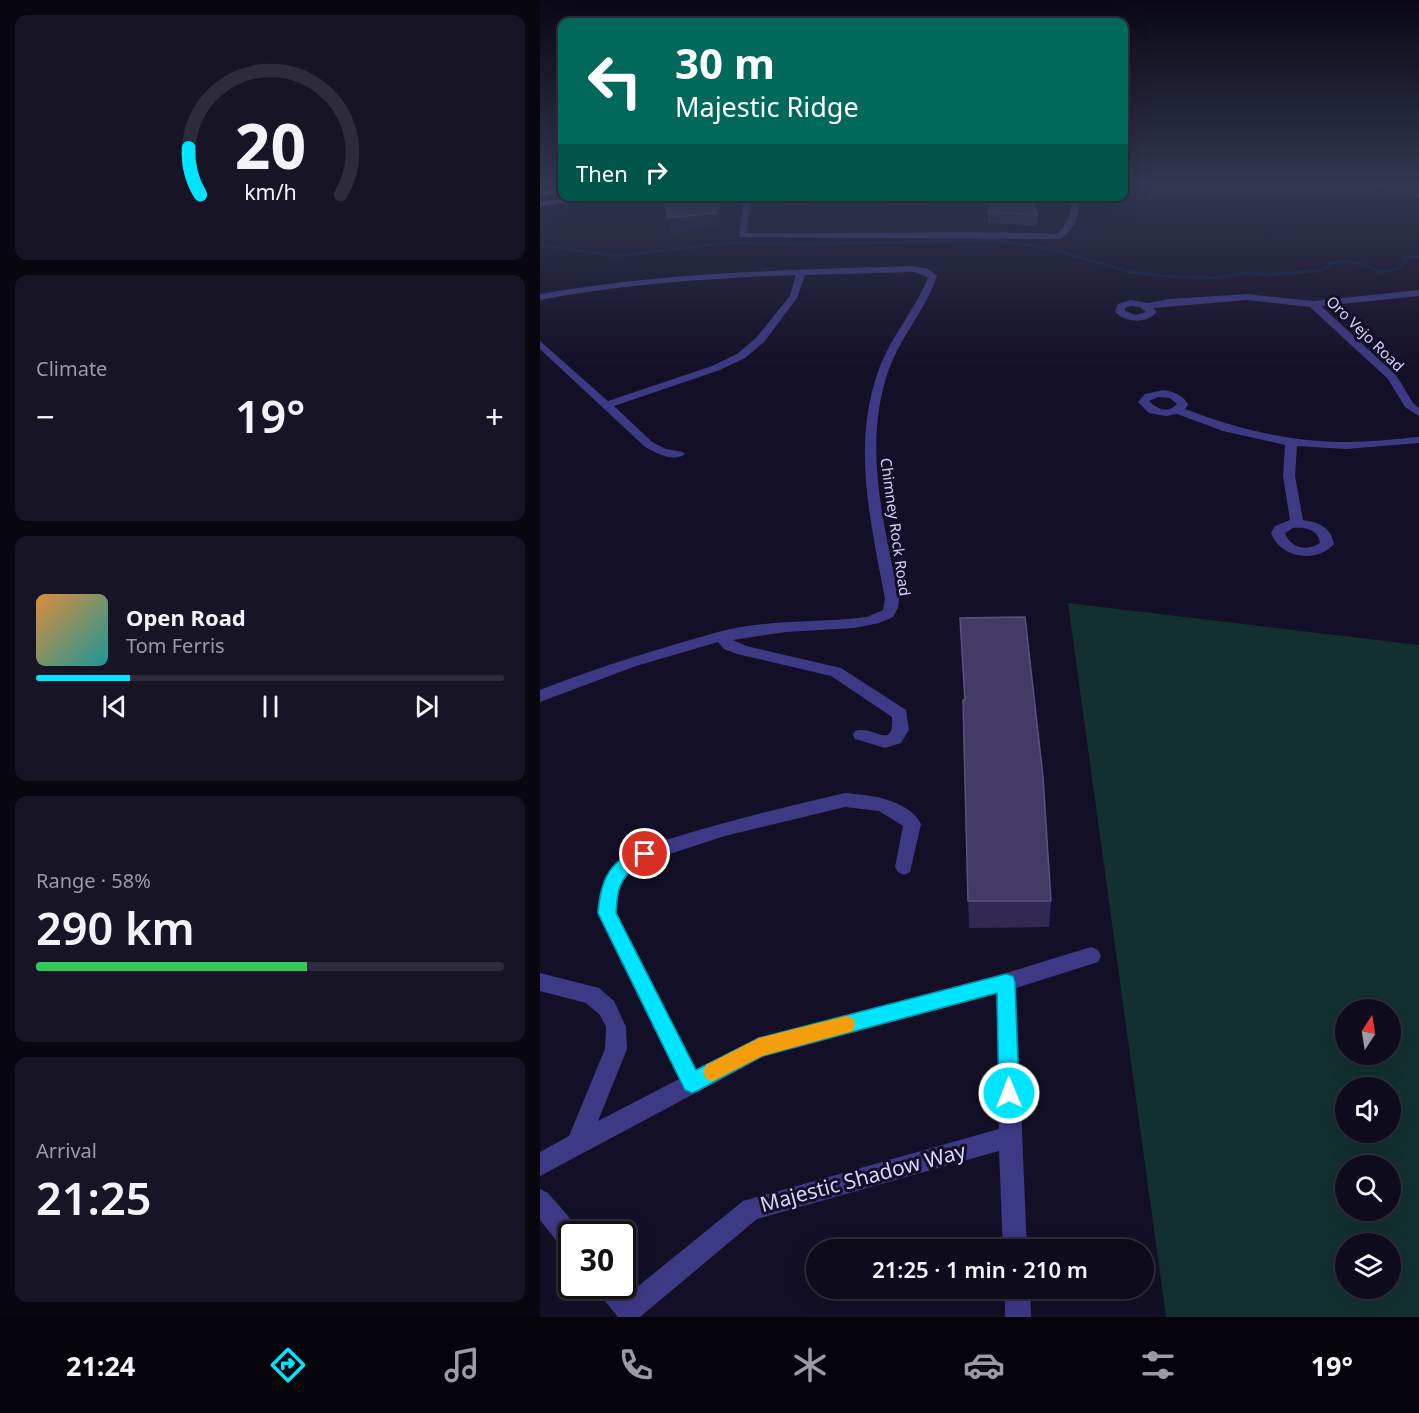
<!DOCTYPE html>
<meta charset="utf-8">
<style>
body{margin:0;font-family:"Noto Sans",sans-serif;background:#171425;color:#f1f3f6;height:100vh;display:flex;flex-direction:column;font-size:22px;white-space:nowrap}
*{box-sizing:border-box;margin:0}
p{font-size:20px;color:#9b9ba3}
.icon{flex:none;width:33px;height:33px;fill:none;stroke:currentColor;stroke-width:2;stroke-linecap:round;stroke-linejoin:round}
.map{position:relative;flex:1;overflow:hidden}
.drawer{display:flex;flex-direction:column;gap:15px;padding:15px;background:#08060f;width:540px}
.drawer>*{flex:none}
.banner{position:absolute;left:18px;top:18px;width:570px;height:183px;border-radius:12px;box-shadow:0 6px 24px #0002,0 0 0 2px #2e2b3b;background:#00695c;color:#fff;overflow:hidden}
.needle{width:39px;rotate:12deg}
.tools{position:absolute;left:795px;top:999px;display:grid;gap:12px}
.tools a{display:grid;place-items:center;width:66px;height:66px;border-radius:50%;background:#0e0b1c;box-shadow:0 6px 24px #0002,0 0 0 2px #2e2b3b;font-size:30px}
.speed{position:absolute;left:18px;top:1221px;display:flex;gap:12px;font-size:30px;font-weight:700;text-align:center}
.speed>*{display:grid;place-content:center;width:78px;height:78px;border-radius:50%;background:#0e0b1c;box-shadow:0 6px 24px #0002,0 0 0 2px #2e2b3b;line-height:1}
.speed .limit{border:3px solid #111;border-radius:9px;background:#fff;color:#111}
.pin{position:absolute;display:grid;place-items:center;width:51px;height:51px;color:#fff;margin:-26px;border:3px solid #fff;border-radius:50%;box-shadow:0 2px 6px #0007}
.me{position:absolute;width:66px;margin:-33px;rotate:359deg;stroke-linejoin:round;filter:drop-shadow(0 0 4px #0008)}
.turn{display:flex;align-items:center;gap:21px;height:126px;padding:0 18px;font-size:27px}
.turn .icon{width:78px;height:78px;stroke-width:2.5}
.turn b{display:block;font-size:42px;line-height:51px}
.then{display:flex;align-items:center;height:57px;padding:0 18px;background:#0003;gap:12px;font-size:22px}
.big{font-size:45px;font-weight:600;line-height:1.1}
.drawer .tile{flex:1;display:flex;flex-direction:column;justify-content:center;gap:9px;min-width:0;padding:0 21px;border-radius:12px;background:#171425}
.drawer .dial{align-items:center;gap:0}
.dial svg{height:156px;overflow:visible;fill:none;stroke:#2e2b3b;stroke-width:7;stroke-linecap:round;text-anchor:middle}
.dial text{fill:#f1f3f6;stroke:none}
.song{display:flex;align-items:center;gap:18px}
.cover{width:72px;height:72px;border-radius:9px;background:linear-gradient(135deg,hsl(30 70% 55%),hsl(180 70% 35%))}
.played{height:6px;border-radius:3px;background:linear-gradient(90deg,#00e5ff 20%,#2e2b3b 20%)}
.keys{display:flex;justify-content:space-around;direction:ltr}
.heat{display:flex;justify-content:space-between;align-items:center;font-size:33px;direction:ltr}
.charge{height:9px;border-radius:4px;background:linear-gradient(90deg,#34c759 58%,#2e2b3b 0)}
.trip{position:absolute;left:266px;top:1239px;width:348px;height:60px;border-radius:30px;background:#0e0b1c;box-shadow:0 6px 24px #0002,0 0 0 2px #2e2b3b;font-weight:600;line-height:60px;text-align:center}
.tabs{display:flex;height:96px;justify-content:space-around;align-items:center;background:#06040b;color:#9b9ba3}
.tabs .icon{width:42px;height:42px}
.tabs .current{color:#00e5ff}
.tabs b{font-size:27px;color:#f1f3f6}
main{display:flex;flex:1;min-height:0}
.map>svg:first-child{display:block}
.green{fill:#12302f;fill-rule:evenodd}
.lines{fill:none;stroke-linecap:round;stroke-linejoin:round}
.stream{stroke:#0a1f44;stroke-width:3}
.minor{fill:#3d3a85;fill-rule:evenodd}
.secondary{fill:#6f6bff;fill-rule:evenodd}
.wall{fill:#312854}
.shaded-wall{fill:#1d163a}
.building{fill:#433a66;stroke:#5a527e;stroke-width:1.5}
.route{fill:#00e5ff;stroke:#0095a6;stroke-width:1.5}
.slow{fill:#f59e0b}
.labels{text-anchor:middle;stroke-width:6;stroke-linejoin:round;paint-order:stroke}
.far-street-label{font-size:15px;fill:#d9d4ff;stroke:#130f26}
.near-street-label{font-size:21px;fill:#d9d4ff;stroke:#130f26}
</style>
<main>
<section class="drawer">
<div class="tile dial"><svg viewBox="0 0 100 80">
<path d="M14 69A42 42 0 1 1 86 69"/>
<path d="M14 69A42 42 0 0 1 8 45" stroke="#00e5ff"/>
<text x="50" y="56" font-size="32" font-weight="700">20</text>
<text x="50" y="72" font-size="11">km/h</text>
</svg></div>
<div class="tile"><p>Climate</p>
<div class="heat"><a>−</a><b class="big">19°</b><a>+</a></div>
</div>
<div class="tile">
<div class="song"><i class="cover"></i><div><b>Open Road</b><p>Tom Ferris</p></div></div>
<div class="played"></div>
<div class="keys"><svg class="icon" aria-label="previous" viewBox="0 0 24 24"><path d="M18 5L8 12l10 7zM5 5v14"/></svg><svg class="icon" aria-label="pause" viewBox="0 0 24 24"><path d="M8 5v14M16 5v14"/></svg><svg class="icon" aria-label="next" viewBox="0 0 24 24"><path d="M6 5l10 7-10 7zM19 5v14"/></svg></div>
</div>
<div class="tile"><p>Range · 58%</p><b class="big">290 km</b><div class="charge"></div></div>
<div class="tile"><p>Arrival</p><b class="big">21:25</b></div>
</section>
<div class="map">
<svg width="879" height="1317" viewBox="0 0 879 1317">
<rect width="100%" height="100%" fill="#130f26"/>
<path class="green" d="M528,603l351,42v672h-253zM806,1010h44v44h-44zM806,1088h44v44h-44zM806,1166h44v44h-44zM806,1244h44v44h-44z"/>
<g class="lines">
<path class="stream" d="M0,245l76,11 111,-13 84,1 182,-4 59,9 78,23 31,4 55,2 30,-5 21,2 56,-5 9,-7 12,-2 19,3 18,9 18,-5 6,-5 -2,-6h16"/>
<path class="minor" d="M831,186h14l34,7v4z
M204,196h8l-6,37c104,1 208,-3 312,1 8,-11 19,-23 9,-38h8c10,15 -2,36 -15,43l-321,-2z
M373,266l15,3 9,7c-11,33 -36,60 -48,93 -27,76 -5,154 10,230l-1,9 -5,9 -14,6 -25,5 -68,4 -53,8 13,6 95,22 65,42 3,20 -8,13 -16,5 -30,-9 -2,-4 2,-4c19,-6 39,21 37,-14l-61,-41 -94,-22 -13,-5 -6,-7 -82,24 -96,36v-12c58,-23 118,-41 178,-58 48,-13 100,-9 149,-15l16,-7 2,-11c-14,-76 -34,-154 -6,-230 12,-33 37,-60 49,-92l-15,-5 -108,3 -8,23 -33,44 -19,16 -25,12 -106,36 38,36 14,7 17,3 2,2c-12,9 -29,-1 -41,-8l-104,-97v-8l68,60 104,-35 25,-12 19,-16 34,-42 6,-21c-85,3 -172,9 -256,25v-6c123,-22 248,-24 373,-28z
M879,290v6l-98,10 75,69 17,28 6,5v8l-14,-9 -17,-28 -78,-72 -63,-7 -94,8 4,4c-11,12 -30,11 -42,0l3,-8 12,-4 18,3 21,-4 78,-5 66,7zM591,306l9,1 6,5 -10,3 -11,-4v-3z
M623,390c11,2 21,5 25,15l-3,4c52,20 105,33 161,33 24,0 49,-3 73,-5v6l-73,6 -49,-3 -2,30 8,44c15,2 28,7 31,24 -17,20 -54,14 -63,-11l4,-7 15,-6 -7,-44 2,-31 -62,-14 -46,-17 -11,2 -17,-3 -11,-11 7,-8zM618,397l12,1 7,6c-9,10 -20,5 -28,-3zM753,528c12,-1 25,1 27,15 -13,9 -30,5 -35,-10z
M305,793c25,2 63,6 76,31l-11,48 -6,3 -6,-3 -3,-5 8,-41 -24,-15 -34,-4 -120,29 -74,24 -19,10 -14,18 -1,25 80,157 62,-32 247,-65 85,-26 7,3 3,6 -3,6 -82,26 11,262h-24l-4,-99 -242,68 -117,98h-22l-18,-22 -3,-9h25v-3l9,9 112,-91 256,-72 -3,-135 -233,63 -223,119v-24l29,-16 36,-87 1,-22 -6,-12 -14,-12 -46,-12v-18l59,15 15,13 12,26 1,22 -29,72 81,-42 -82,-166c2,-21 5,-39 23,-53 16,-14 40,-18 59,-24 55,-17 110,-30 166,-43z
M0,1189l8,4 33,38 1,3h-10v18l-9,-3 -23,-29z
M465,1288h25l1,29h-26z"/>
<path class="secondary" d="M22,188v4l-22,3v-4z
M49,196h30l-79,10v-4z"/>
</g>
<path class="wall" d="M244,196h28l-1,10h-26z
M346,196h43l1,10h-43z
M437,196h54l6,19v11l-49,-3v-11l4,-11h-14z
M420,618l91,283 -2,26 -80,1 -6,-200 1,-28z"/>
<path class="shaded-wall" d="M270,196h2l-1,10z
M177,199h3l3,14h-2l1,6h-2l1,4h-3l1,5 -48,5 -3,-15 47,-9z"/>
<path class="building" d="M123,196h56l1,3h-3l2,6h-2l1,4h-3l2,4 -49,5z
M454,196h37l6,19 -49,-3z
M485,617l18,160 8,124h-83l-5,-201h2l-5,-82z"/>
<linearGradient id="sky" x2="0" y2="1"><stop stop-color="#0a0815"/><stop offset="0.5" stop-color="#333752"/><stop offset="1" stop-color="#333752" stop-opacity="0"/></linearGradient>
<rect width="879" height="370" fill="url(#sky)"/>
<path class="route" d="M105,847l6,2 3,5c-4,6 -9,8 -16,12 -19,11 -21,26 -22,47l80,157 63,-32 247,-64 7,2 2,6 4,111 -3,7 -7,3 -7,-3 -3,-7 -2,-100 -235,63 -63,34 -7,3 -7,-3 -87,-177c3,-35 12,-54 47,-66z"/>
<path class="slow" d="M306,1016l7,2 2,6 -2,7 -91,25 -49,25 -7,-2 -3,-7 3,-7 53,-27z"/>
<g class="labels">
<g class="far-street-label">
<text transform="translate(825 334) rotate(44)" y="5">Oro Vejo Road</text>
<text transform="translate(355 527) rotate(82)" y="5">Chimney Rock Road</text>
</g>
<g class="near-street-label">
<text transform="translate(323 1178) rotate(-15)" y="7">Majestic Shadow Way</text>
</g>
</g>
</svg>
<div class="tools">
<a><svg class="needle" viewBox="-14 -14 28 28"><path d="M0-13l5 13h-10z" fill="#e53935"/><path d="M0 13l5-13h-10z" fill="#9b9ba3"/></svg></a>
<a><svg class="icon" aria-label="sound" viewBox="0 0 24 24"><path d="M4 9h4l5-4v14l-5-4H4zM17 9q2 3 0 6"/></svg></a>
<a><svg class="icon" aria-label="search" viewBox="0 0 24 24"><circle cx="10" cy="10" r="6"/><path d="M15 15l6 6"/></svg></a>
<a><svg class="icon" aria-label="layers" viewBox="0 0 24 24"><path d="M12 4l9 5-9 5-9-5zM3 14l9 5 9-5"/></svg></a>
</div>
<div class="speed"><div class="limit">30</div></div>
<div class="pin" style="left:105px;top:854px;background:#d93025"><svg class="icon" aria-label="arrive" viewBox="0 0 24 24"><path d="M6 21V4h12l-3 4 3 4H6"/></svg></div>
<svg class="me" style="left:469px;top:1093px" viewBox="-20 -20 40 40"><circle r="17" fill="#00e5ff" stroke="#fff" stroke-width="3"/><path d="M0-11L8 9 0 5-8 9z" fill="#fff"/></svg>
<div class="trip">21:25 · 1 min · 210 m</div>
<div class="banner">
<div class="turn"><svg class="icon" aria-label="left" viewBox="0 0 24 24"><path d="M17 20v-9H6M10 6l-5 5 5 5"/></svg><div><b>30 m</b>Majestic Ridge</div></div>
<div class="then">Then<svg class="icon" aria-label="right" viewBox="0 0 24 24"><path d="M7 20v-9h11M14 6l5 5-5 5"/></svg></div>
</div>
</div>
</main>
<nav class="tabs">
<b>21:24</b>
<svg class="icon current" aria-label="directions" viewBox="0 0 24 24"><path d="M12 3l9 9-9 9-9-9zM9 14v-3h6M13 9l2 2-2 2"/></svg>
<svg class="icon" aria-label="music" viewBox="0 0 24 24"><path d="M9 18V5l10-2v13"/><circle cx="6" cy="18" r="3"/><circle cx="16" cy="16" r="3"/></svg>
<svg class="icon" aria-label="phone" viewBox="0 0 24 24"><path d="M5 4h4l2 5-3 2q2 4 5 5l2-3 5 2v4C11 20 4 13 5 4z"/></svg>
<svg class="icon" aria-label="climate" viewBox="0 0 24 24"><path d="M12 3v18M4 7l16 10M4 17L20 7"/></svg>
<svg class="icon" aria-label="car" viewBox="0 0 24 24"><path d="M5 17H2v-5l4-1 3-4h7l3 4 3 1v5h-3M9 17h6M6 11h13"/><circle cx="7" cy="17" r="2"/><circle cx="17" cy="17" r="2"/></svg>
<svg class="icon" aria-label="filters" viewBox="0 0 24 24"><path d="M4 7h16M4 17h16"/><circle cx="9" cy="7" r="2"/><circle cx="15" cy="17" r="2"/></svg>
<b>19°</b>
</nav>
